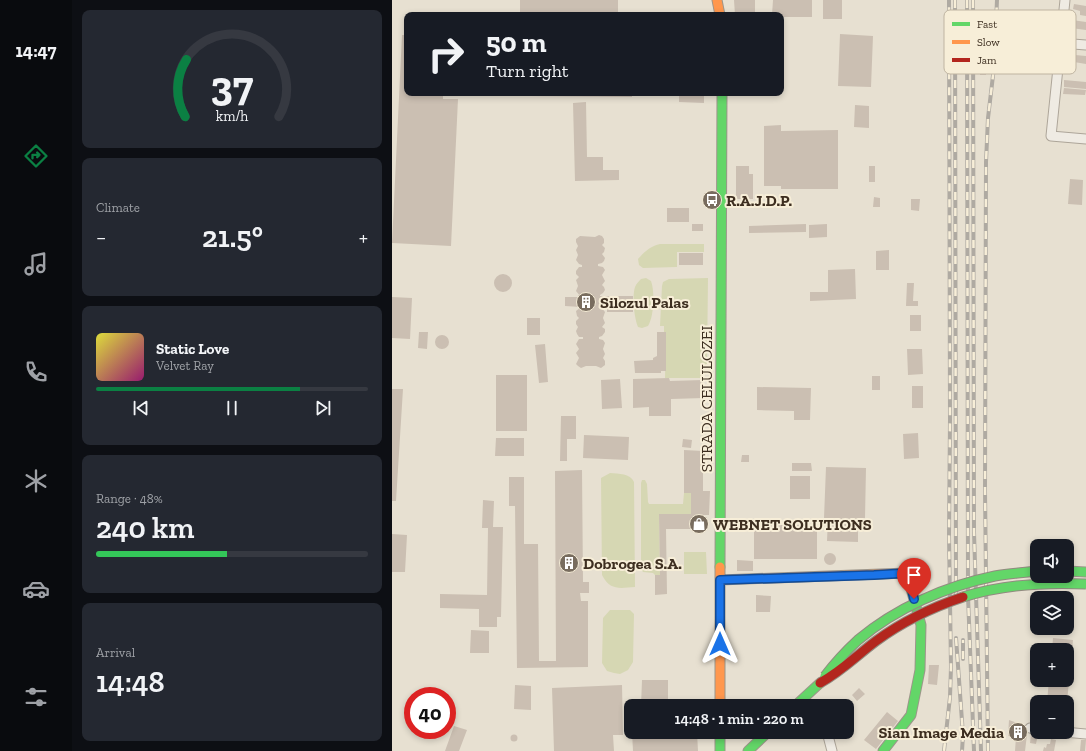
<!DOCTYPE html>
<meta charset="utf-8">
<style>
body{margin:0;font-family:"Zilla Slab",serif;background:#242831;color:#f1f3f6;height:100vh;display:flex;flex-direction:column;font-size:15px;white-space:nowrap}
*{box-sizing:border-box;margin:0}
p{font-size:13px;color:#9ea1a6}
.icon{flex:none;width:22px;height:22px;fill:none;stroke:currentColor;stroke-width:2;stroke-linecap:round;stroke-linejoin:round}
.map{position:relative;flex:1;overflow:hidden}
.side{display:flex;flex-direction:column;gap:10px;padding:10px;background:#0d0f14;width:320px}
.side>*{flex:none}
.guide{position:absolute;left:12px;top:12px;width:380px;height:84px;border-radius:8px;box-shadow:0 2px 6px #0003;background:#171b24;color:#f1f3f6;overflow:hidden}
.controls{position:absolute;left:638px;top:539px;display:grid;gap:8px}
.controls a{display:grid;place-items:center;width:44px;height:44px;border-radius:8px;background:#171b24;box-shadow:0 2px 6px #0003;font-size:20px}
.speed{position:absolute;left:12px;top:687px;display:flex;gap:8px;font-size:20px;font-weight:700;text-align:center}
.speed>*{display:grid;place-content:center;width:52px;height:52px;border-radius:50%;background:#171b24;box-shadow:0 2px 6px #0003;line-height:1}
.speed .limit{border:6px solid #d22;background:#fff;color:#111}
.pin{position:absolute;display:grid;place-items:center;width:34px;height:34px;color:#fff;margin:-41px -17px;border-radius:50% 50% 50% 0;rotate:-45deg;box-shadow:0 0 4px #0007}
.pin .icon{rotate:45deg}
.me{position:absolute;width:44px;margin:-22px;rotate:0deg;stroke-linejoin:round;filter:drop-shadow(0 0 3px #0008)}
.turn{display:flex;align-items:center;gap:14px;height:84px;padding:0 16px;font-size:18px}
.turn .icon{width:52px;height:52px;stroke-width:2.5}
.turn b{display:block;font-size:28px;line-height:34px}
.big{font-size:30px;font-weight:600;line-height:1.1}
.side .widget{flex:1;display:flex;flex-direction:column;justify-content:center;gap:6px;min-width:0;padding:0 14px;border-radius:8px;background:#242831}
.side .dial{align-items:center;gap:0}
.dial svg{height:104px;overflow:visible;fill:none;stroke:#363941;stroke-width:7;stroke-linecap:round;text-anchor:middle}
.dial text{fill:#f1f3f6;stroke:none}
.song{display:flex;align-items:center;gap:12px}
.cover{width:48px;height:48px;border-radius:6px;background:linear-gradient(135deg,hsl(60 70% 55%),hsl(320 70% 35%))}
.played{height:4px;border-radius:2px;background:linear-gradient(90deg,#0b8043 75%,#363941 75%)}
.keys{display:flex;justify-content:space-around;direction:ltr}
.heat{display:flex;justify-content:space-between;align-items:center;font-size:22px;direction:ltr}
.charge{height:6px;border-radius:3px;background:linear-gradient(90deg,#34c759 48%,#363941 0)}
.trip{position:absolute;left:232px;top:699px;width:230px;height:40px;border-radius:8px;background:#171b24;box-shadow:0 2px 6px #0003;font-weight:600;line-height:40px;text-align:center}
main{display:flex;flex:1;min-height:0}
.menu{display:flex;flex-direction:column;width:72px;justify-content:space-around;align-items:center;background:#090b0e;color:#9ea1a6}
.menu .icon{width:28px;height:28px}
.menu .selected{color:#0b8043}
.menu b{font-size:18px;color:#f1f3f6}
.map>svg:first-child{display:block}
.green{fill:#d6d7b3}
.building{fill:#cbbfb2}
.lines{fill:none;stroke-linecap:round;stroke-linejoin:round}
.street-casing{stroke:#ada599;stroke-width:11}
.fast-casing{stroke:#9c958a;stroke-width:11}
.slow-casing{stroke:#9c958a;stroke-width:11}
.street{stroke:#efebe3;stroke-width:9}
.fast{stroke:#63d668;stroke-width:9}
.slow{stroke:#ff974d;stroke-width:9}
.rail-casing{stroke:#afaaa2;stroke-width:4}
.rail{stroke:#f7eed8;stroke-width:2.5;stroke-dasharray:8;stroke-linecap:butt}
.fast-bridge-casing{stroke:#928b80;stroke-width:11;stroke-linecap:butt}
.jam-bridge-casing{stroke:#928b80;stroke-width:11;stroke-linecap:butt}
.fast-bridge{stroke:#63d668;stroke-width:9}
.jam-bridge{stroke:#b3261e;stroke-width:9}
.route-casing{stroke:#114b97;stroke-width:10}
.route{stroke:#1a73e8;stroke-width:7}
.labels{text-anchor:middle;stroke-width:4;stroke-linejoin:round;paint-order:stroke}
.poi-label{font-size:16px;font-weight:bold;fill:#3d2e20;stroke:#f7eed8;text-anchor:start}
.street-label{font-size:16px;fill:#3d2e20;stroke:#f7eed8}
.key{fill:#f7eed8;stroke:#bfb4a1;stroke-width:1}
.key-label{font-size:11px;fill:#3d2e20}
</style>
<main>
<nav class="menu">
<b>14:47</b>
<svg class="icon selected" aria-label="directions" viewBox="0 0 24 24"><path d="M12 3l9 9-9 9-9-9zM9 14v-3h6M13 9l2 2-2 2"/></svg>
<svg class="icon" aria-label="music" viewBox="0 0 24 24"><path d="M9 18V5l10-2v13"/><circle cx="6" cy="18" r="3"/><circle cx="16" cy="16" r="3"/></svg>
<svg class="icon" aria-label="phone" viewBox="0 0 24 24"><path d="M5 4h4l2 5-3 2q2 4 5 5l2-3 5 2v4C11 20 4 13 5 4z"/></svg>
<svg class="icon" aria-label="climate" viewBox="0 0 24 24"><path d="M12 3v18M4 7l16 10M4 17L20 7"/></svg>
<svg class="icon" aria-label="car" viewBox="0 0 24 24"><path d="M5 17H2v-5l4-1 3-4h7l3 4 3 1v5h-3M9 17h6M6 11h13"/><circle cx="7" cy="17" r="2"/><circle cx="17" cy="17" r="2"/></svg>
<svg class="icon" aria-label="filters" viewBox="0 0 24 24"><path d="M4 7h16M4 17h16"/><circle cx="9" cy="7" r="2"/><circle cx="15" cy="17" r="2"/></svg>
</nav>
<section class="side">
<div class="widget dial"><svg viewBox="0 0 100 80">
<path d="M14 69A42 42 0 1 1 86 69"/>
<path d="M14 69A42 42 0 0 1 15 25" stroke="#0b8043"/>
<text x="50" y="56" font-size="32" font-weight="700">37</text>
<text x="50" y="72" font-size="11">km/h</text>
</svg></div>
<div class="widget"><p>Climate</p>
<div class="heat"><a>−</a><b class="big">21.5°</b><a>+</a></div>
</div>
<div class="widget">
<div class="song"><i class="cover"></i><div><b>Static Love</b><p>Velvet Ray</p></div></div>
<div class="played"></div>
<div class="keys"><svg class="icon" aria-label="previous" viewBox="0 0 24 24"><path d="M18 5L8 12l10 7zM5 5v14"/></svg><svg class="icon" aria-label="pause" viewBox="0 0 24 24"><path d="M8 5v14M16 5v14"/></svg><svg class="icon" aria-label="next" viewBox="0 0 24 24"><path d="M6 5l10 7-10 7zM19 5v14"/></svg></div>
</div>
<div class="widget"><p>Range · 48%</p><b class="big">240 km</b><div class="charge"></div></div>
<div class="widget"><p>Arrival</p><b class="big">14:48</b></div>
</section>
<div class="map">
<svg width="694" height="751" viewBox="0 0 694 751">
<rect width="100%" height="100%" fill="#e7e0d1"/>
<path class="green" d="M268,244h44v8h-27v15l-34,1 -4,-3 -1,-6c7,-8 13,-13 22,-15z
M254,278l5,3c4,10 3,36 -3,45l-6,2 -4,-1c-4,-9 -6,-31 -3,-40 1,-3 4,-6 6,-8z
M316,278l-1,86 -5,2v12h-37l1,-46h-2v-6h-4l2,-40 1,-4 6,-3z
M218,473c9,1 20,0 24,9l1,105c-15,1 -25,4 -33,-12l-1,-97z
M250,480h3l2,4 1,18 1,2h34l1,-11h7v21h-32l1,61h-5l-2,-2 -10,-1 -2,-3v-86z
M292,552h22l1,22h-23z
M218,610h20l4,4 -1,48 -5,8 -8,4 -6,-1 -7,-2 -5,-8 1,-45z"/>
<path class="building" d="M128,0h98v15h-98z
M342,0h21v15h-20z
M381,0h39v17h-31v-2h-9z
M431,0h19v19h-19z
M682,4l12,2v10l-6,-1v-4l-7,-2z
M680,20l14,2v8l-15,-2z
M448,34l33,2 -2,51 -33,-1z
M10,35h5v58h36v6h15l-7,147 -59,-3z
M683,55l11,1v8l-12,-2z
M594,62v13h-6v-12z
M672,80l22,2v7l-22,-2z
M672,88l22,2 -1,5 -22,-1z
M139,93h101v4l-101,-1z
M287,93h25v10l-25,-1z
M194,102l1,55h16v13h16v10l-44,1 -2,-78z
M463,105l14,1v22l-15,-1z
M389,125v6l57,-1v59h-57v-3h-17v-60z
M344,166h13v8h4v25h-17z
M477,166h6v16h-6z
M678,179l13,1 -1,25 -14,-1z
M482,197l6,1v9h-7z
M519,199h9l-1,12 -8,-1z
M275,208h22v14h-22z
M300,224h11v7h-11z
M414,224v8l-57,1v-7z
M435,224v13l-18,1v-13z
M207,235l3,1 2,3v4l-2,2 3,3 -1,4 -2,2 3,4 -1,3 -2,2 -4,1v2l5,1 2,3 -3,5 3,6 -3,4 2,2 1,3 -2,3 -3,2v1h33v16h-26v-6h-7l5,6 -2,6 2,5 -3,4 3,2v3l-3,4 -3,1v2l4,1 2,3 -2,6 2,5 -2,4 2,3v4l-4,3 -5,-2h-10l-5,2 -3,-2 -2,-2 3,-6 -3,-5 3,-4 -3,-5 3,-5h4v-2h-4l-2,-3 -1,-3 2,-4 -2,-3v-3l3,-3 -2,-2 -1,-5 5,-4 -16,-1v-9h16l-5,-6 2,-5 -2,-6 3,-3 -3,-3v-3l3,-4h3v-2l-3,-1 -3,-4 2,-5 -2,-5 2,-4 -2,-4v-3l4,-3 15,1z
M497,250v20h-13v-19z
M287,253h24v12h-24z
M463,269l1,30 -46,2v-9h18v-22z
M102 283a9 9 0 1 1 18 0a9 9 0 1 1-18 0Z
M515,283h7l-1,18h5v5h-12z
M0,297l20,1 -2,41 -18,-1z
M518,315h11v16h-11z
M135,318h13v17h-13z
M27,332h9l-1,17 -9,-1z
M265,332h9v39h-5v2h-26l-1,-12 19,-1v-2l4,-2z
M43 342a7 7 0 1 1 14 0a7 7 0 1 1-14 0Z
M153,344l3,38 -9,1 -4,-38z
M515,349h15l1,25 -15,1z
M104,375h31v56h-31z
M480,376h8v14h-8z
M277,378l1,3 33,-1 1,18 -33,1v17h-22v-9l-16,1v-29z
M228,379l2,29 -20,1 -1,-29z
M520,386h11v22h-11z
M365,387l54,1 -1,32h-16v-9l-37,-1z
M0,389h11l-7,112h-4z
M169,416h15v23h-9v22h-7z
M526,433l1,25 -15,1 -1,-25z
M192,435l45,2 -1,23 -45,-2z
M104,438h28v18h-29z
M291,439l9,1 -1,8 -9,-1z
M292,450l19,1v40h7l-1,24h-5v14h-38l1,65 -12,1v-20h5l-1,-61h32v-21h-7z
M350,455h7v7h-8z
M400,463h19l1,8h-20z
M434,467l40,1 -1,50h-3v12h-4v12l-31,-1 1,-23h-4z
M190,470l1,112h6v11h-9l1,8h7v66l-71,1 -2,-162h-6v-29h15v67h14l1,117h17l-1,-190z
M398,476h20v23h-20z
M91,500l11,1 -1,26h10l-2,90h-4v10h-18v-18l-39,-1v-14l47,1 1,-67h-6z
M362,525h63v34h-63z
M0,534l15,1 -2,37h-13z
M432 559a6 6 0 1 1 12 0a6 6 0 1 1-12 0Z
M345,560l16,1v10h-16z
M364,595l15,1 -1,16h-14z
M79,630l18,1v22h-19z
M661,638l20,2 -6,62h-20l2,-22h18v-30h-15z
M537,665h10l-2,20 -9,-1z
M250,680h26v26h-27z
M123,685l16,1v24l-17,-1z
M230,685l1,50h-10l1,16h-60l-2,-63z
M467,688l6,6 -8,7 -5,-6z
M495,712l11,9 -22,28 -12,-9z
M617,720l19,7 -3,24h-10l1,-14 -8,-1z
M62,726l13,4 -8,21h-14z
M240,732h65l1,19h-65z
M639,734h7l-2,10 -6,-1z
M118.5 738a3.5 3.5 0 1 1 7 0a3.5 3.5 0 1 1-7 0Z
M659,739l5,1 -2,11h-11l1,-4 2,1 1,-4h3z
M689,740h5l-1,11h-5z"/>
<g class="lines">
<defs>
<path id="street" d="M673,0l-14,136 35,3
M668,43l26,2
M638,728l7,1
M435,732l5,19
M672,732l22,2"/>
<path id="fast" d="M328,567l2,-474
M675,571l19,1
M403,706l25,-23
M328,732v19
M356,751l20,-19
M491,751l28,-36 9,-45 1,-45 -14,-51"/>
<path id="slow" d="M325,0l3,15
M328,580l187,-7v1
M328,706v-139"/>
</defs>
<use href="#street" class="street-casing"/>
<use href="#fast" class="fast-casing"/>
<use href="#slow" class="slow-casing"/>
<use href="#street" class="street"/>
<use href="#fast" class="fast"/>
<use href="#slow" class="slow"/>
<defs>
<path id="rail" d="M563,0l1,602
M575,0l1,596 6,155
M581,0l1,532 7,219
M564,638l7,97 -1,16
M571,659v-19
M552,751l6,-54 1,-30 -2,-131 1,-116 -1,-420
M596,751l-3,-260 1,-329 2,-44 6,-51 3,-67"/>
</defs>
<use href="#rail" class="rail-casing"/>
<use href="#rail" class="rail"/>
<defs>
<path id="fast-bridge" d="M571,597c41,-13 81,-15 123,-13
M433,676c10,-13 21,-25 33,-36 38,-32 88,-54 137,-64 14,-3 28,-3 42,-5"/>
<path id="jam-bridge" d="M428,683c23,-13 36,-27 56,-42 26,-19 57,-34 87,-44"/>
</defs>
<use href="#fast-bridge" class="fast-bridge-casing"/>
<use href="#jam-bridge" class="jam-bridge-casing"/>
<use href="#fast-bridge" class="fast-bridge"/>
<use href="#jam-bridge" class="jam-bridge"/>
</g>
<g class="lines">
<defs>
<path id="route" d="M328,644v-64l154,-5 34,-2 6,26"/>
</defs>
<use href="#route" class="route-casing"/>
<use href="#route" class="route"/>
</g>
<defs>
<symbol id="bus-disc" viewBox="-11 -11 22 22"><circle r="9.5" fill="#786c5e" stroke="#f7eed8"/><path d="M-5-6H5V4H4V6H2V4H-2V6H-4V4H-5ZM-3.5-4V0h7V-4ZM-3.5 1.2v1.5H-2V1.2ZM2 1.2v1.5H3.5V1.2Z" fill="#fff"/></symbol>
<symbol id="building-disc" viewBox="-11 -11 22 22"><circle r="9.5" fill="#786c5e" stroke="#f7eed8"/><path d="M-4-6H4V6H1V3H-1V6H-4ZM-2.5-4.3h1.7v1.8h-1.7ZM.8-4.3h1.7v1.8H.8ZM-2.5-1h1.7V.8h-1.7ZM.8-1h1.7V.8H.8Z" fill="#fff"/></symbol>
<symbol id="shop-disc" viewBox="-11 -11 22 22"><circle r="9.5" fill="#786c5e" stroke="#f7eed8"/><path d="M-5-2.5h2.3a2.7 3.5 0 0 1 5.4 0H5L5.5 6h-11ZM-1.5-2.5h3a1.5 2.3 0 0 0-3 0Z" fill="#fff"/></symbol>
</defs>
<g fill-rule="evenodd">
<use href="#bus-disc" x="309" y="189" width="22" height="22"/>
<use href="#building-disc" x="183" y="291" width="22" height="22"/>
<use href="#shop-disc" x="296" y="513" width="22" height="22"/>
<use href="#building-disc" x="166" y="552" width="22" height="22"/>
<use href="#building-disc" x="615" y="721" width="22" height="22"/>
</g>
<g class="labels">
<g class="poi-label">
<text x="334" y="206">R.A.J.D.P.</text>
<text x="208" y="308">Silozul Palas</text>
<text x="321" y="530">WEBNET SOLUTIONS</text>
<text x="191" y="569">Dobrogea S.A.</text>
<text x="612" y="738" text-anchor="end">Sian Image Media</text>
</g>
<g class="street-label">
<text transform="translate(314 399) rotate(-90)" y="6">STRADA CELULOZEI</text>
</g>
</g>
<rect x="552" y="10" width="132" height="64" rx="6" class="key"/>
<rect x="560" y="22" width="18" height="4" fill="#63d668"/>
<rect x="560" y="40" width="18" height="4" fill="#ff974d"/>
<rect x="560" y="58" width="18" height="4" fill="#b3261e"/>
<g class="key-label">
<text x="585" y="28">Fast</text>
<text x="585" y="46">Slow</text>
<text x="585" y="64">Jam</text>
</g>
</svg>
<div class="controls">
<a><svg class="icon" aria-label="sound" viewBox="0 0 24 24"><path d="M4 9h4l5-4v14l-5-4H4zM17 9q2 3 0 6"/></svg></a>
<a><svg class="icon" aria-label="layers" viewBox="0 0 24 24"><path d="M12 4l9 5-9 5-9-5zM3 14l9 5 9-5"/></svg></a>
<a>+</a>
<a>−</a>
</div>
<div class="speed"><div class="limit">40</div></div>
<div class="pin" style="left:522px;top:599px;background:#d93025"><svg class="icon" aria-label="arrive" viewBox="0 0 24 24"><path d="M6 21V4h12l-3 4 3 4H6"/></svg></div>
<svg class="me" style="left:328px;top:644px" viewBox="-20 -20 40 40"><path d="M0-17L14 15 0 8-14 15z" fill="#1a73e8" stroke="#fff" stroke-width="4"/></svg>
<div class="trip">14:48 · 1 min · 220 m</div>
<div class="guide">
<div class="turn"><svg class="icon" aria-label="right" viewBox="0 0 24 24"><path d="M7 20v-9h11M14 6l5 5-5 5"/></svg><div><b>50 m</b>Turn right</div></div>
</div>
</div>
</main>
